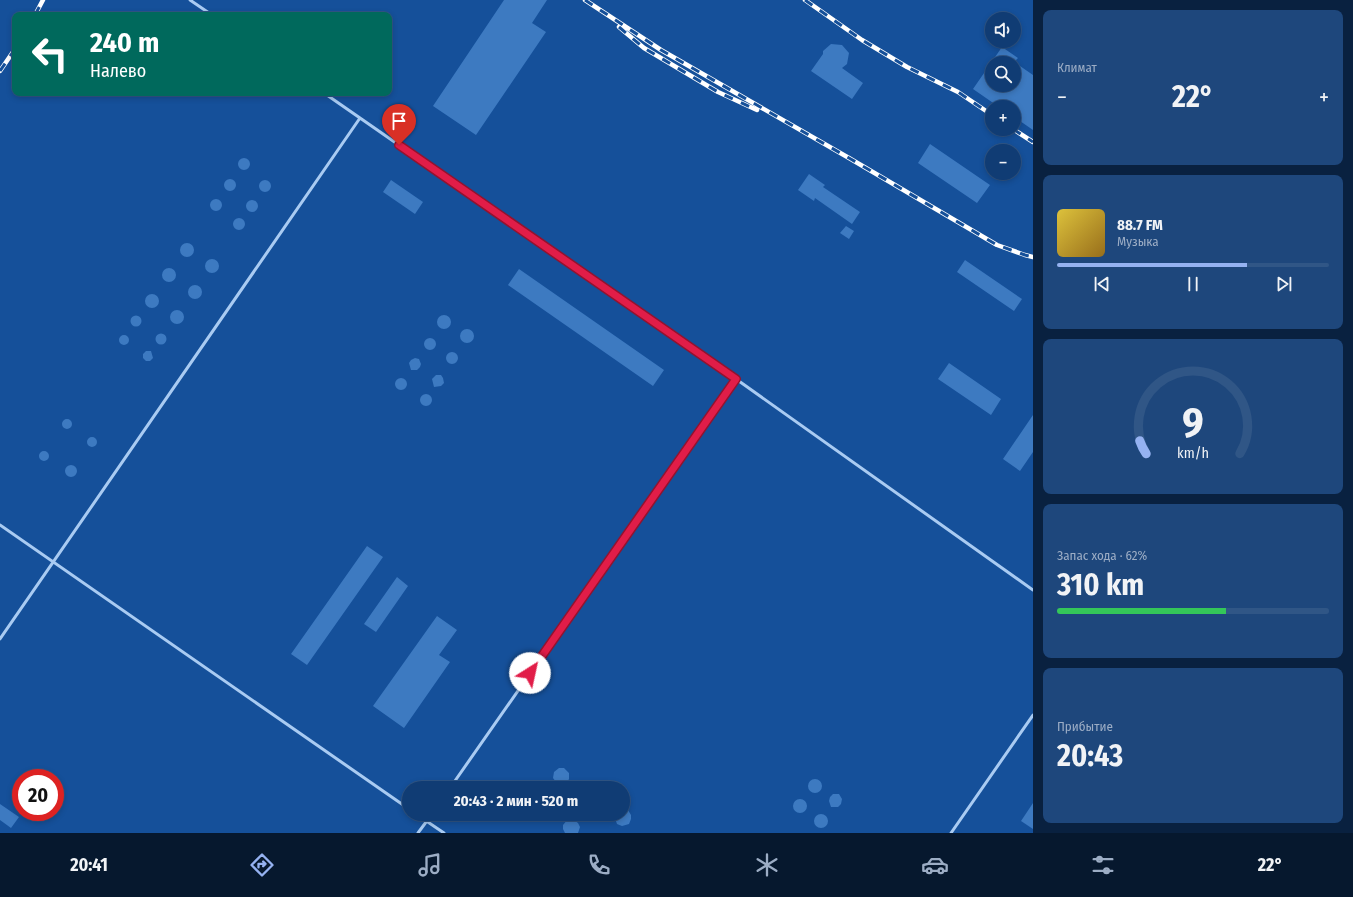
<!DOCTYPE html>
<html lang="ru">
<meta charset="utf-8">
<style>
body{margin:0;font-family:"Fira Sans Condensed",sans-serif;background:#1e477c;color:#f1f3f6;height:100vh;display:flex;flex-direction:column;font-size:15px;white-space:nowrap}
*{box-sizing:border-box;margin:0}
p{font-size:13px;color:#9cadc5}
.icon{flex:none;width:22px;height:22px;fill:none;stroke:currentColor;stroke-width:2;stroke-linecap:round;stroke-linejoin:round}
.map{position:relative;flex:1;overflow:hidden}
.side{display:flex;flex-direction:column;gap:10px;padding:10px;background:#092140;width:320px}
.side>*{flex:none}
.guide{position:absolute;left:12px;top:12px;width:380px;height:84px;border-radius:8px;box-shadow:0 2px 6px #0003,0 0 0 1px #305686;background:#00695c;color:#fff;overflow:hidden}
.tools{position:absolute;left:985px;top:12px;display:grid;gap:8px}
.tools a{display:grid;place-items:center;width:36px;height:36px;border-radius:50%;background:#103c74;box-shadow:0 2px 6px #0003,0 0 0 1px #305686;font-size:20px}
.speed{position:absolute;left:12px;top:769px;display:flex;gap:8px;font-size:20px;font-weight:700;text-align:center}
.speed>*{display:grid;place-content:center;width:52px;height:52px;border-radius:50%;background:#103c74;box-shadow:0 2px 6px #0003,0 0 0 1px #305686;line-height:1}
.speed .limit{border:6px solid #d22;background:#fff;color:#111}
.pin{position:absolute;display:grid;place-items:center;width:34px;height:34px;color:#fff;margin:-41px -17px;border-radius:50% 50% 50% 0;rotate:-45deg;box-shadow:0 0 4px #0007}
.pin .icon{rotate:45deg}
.me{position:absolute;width:44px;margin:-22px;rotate:35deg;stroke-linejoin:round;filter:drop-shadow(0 0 3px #0008)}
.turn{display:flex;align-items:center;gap:14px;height:84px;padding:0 12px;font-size:18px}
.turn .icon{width:52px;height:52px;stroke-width:2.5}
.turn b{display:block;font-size:28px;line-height:34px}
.big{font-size:30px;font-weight:700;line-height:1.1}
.side .tile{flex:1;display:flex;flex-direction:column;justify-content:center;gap:6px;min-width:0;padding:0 14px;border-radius:8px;background:#1e477c}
.side .dial{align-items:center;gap:0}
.dial svg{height:104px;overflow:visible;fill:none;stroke:#305686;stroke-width:7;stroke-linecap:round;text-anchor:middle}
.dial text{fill:#f1f3f6;stroke:none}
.song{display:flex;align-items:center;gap:12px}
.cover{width:48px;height:48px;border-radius:6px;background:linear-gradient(135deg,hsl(50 70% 55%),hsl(40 70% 35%))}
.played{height:4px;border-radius:2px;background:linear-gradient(90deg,#95b2f1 70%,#305686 70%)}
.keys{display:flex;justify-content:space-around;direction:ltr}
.heat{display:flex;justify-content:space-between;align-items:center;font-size:22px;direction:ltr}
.charge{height:6px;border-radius:3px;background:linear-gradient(90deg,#34c759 62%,#305686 0)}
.trip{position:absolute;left:402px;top:781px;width:228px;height:40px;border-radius:20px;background:#103c74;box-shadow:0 2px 6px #0003,0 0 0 1px #305686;font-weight:700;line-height:40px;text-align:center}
.tabs{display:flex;height:64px;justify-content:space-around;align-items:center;background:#06182e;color:#9cadc5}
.tabs .icon{width:28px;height:28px}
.tabs .on{color:#95b2f1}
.tabs b{font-size:18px;color:#f1f3f6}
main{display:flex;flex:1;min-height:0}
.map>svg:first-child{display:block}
.building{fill:#3d7ac1;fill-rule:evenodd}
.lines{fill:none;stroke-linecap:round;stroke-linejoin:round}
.service{stroke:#a9cbf2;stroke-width:3}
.rail-casing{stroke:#fff;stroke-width:4.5}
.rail{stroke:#15509a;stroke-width:3;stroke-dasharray:9;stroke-linecap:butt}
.route-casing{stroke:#92132f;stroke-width:10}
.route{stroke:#e11d48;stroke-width:7}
</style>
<main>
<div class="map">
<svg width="1033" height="833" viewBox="0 0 1033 833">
<rect width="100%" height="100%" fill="#15509a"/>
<path class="building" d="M504,0h43l-15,23 14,9 -70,103 -43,-29z
M831,44l11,1 7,8 -2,11 -5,4 21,15 -11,16 -41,-28 12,-17v-3z
M1002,47l16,11 -4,4 19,13v55l-19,-13v-10h-15l-26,-18zM992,63h22v22h-22z
M930,144l60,41 -13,18 -59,-40z
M238 164a6 6 0 1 1 12 0a6 6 0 1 1-12 0Z
M809,174l16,11 -2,2 37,25 -8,12 -37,-26 -1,3 -16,-11z
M224 185a6 6 0 1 1 12 0a6 6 0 1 1-12 0Z
M259 186a6 6 0 1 1 12 0a6 6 0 1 1-12 0Z
M391,180l32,22 -8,12 -32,-22z
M210 205a6 6 0 1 1 12 0a6 6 0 1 1-12 0Z
M246 206a6 6 0 1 1 12 0a6 6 0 1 1-12 0Z
M233 224a6 6 0 1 1 12 0a6 6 0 1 1-12 0Z
M846,226l8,5 -5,8 -9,-6z
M180 250a7 7 0 1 1 14 0a7 7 0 1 1-14 0Z
M205 266a7 7 0 1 1 14 0a7 7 0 1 1-14 0Z
M965,260l57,39 -8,12 -57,-39z
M162 275a7 7 0 1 1 14 0a7 7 0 1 1-14 0Z
M519,269l145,101 -11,16 -145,-101z
M188 292a7 7 0 1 1 14 0a7 7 0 1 1-14 0Z
M145 301a7 7 0 1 1 14 0a7 7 0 1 1-14 0Z
M170 317a7 7 0 1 1 14 0a7 7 0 1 1-14 0Z
M437 322a7 7 0 1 1 14 0a7 7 0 1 1-14 0Z
M130.5 321a5.5 5.5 0 1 1 11 0a5.5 5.5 0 1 1-11 0Z
M460 336a7 7 0 1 1 14 0a7 7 0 1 1-14 0Z
M155.5 339a5.5 5.5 0 1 1 11 0a5.5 5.5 0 1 1-11 0Z
M119 340a5 5 0 1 1 10 0a5 5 0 1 1-10 0Z
M424 344a6 6 0 1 1 12 0a6 6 0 1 1-12 0Z
M146,351h5l2,7 -3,3h-4l-3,-3v-4z
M446 358a6 6 0 1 1 12 0a6 6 0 1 1-12 0Z
M415,358l4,1 2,5 -1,3 -3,3h-6l-2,-7 2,-3z
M949,363l52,36 -10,16 -53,-36z
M436,375h5l2,3 1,5 -3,3 -7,1 -2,-8z
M395 384a6 6 0 1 1 12 0a6 6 0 1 1-12 0Z
M420 400a6 6 0 1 1 12 0a6 6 0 1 1-12 0Z
M1033,415v37l-13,19 -17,-12z
M62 424a5 5 0 1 1 10 0a5 5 0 1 1-10 0Z
M87 442a5 5 0 1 1 10 0a5 5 0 1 1-10 0Z
M39 456a5 5 0 1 1 10 0a5 5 0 1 1-10 0Z
M65 471a6 6 0 1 1 12 0a6 6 0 1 1-12 0Z
M367,546l16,11 -76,108 -16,-11z
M397,577l11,9 -32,46 -12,-8z
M437,616l20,14 -18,25 11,7 -46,66 -31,-22z
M559,768h5l5,5v6l-5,8 -8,-5 -3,-4 1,-6z
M808 786a7 7 0 1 1 14 0a7 7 0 1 1-14 0Z
M833,794h6l3,5 -1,5 -3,3h-7l-2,-6 1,-4z
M793 806a7 7 0 1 1 14 0a7 7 0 1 1-14 0Z
M623,802l8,13v4l-2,5 -7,2 -5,-2 -2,-6v-4h8z
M1033,803v26l-12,-8z
M0,804l19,13 -8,11 -11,-8z
M814 821a7 7 0 1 1 14 0a7 7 0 1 1-14 0Z
M568,819l6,1 4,3 2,4 -2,6h-13l-2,-4v-4z"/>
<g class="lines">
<path class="service" d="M190,0l22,15
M324,93l412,286 297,211
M0,525l409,284
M0,639l360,-521
M450,788l286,-409
M416,814l28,19
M418,833l14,-19
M951,833l82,-118"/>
<defs>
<path id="rail" d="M585,0l76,50 188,108 148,87 28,10 8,2
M805,0l57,40 45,27 51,25 34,23
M35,15l8,-15
M619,27l25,21 74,44 39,18
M0,71l15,-22
M1013,129l20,13"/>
</defs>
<use href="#rail" class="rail-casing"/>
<use href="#rail" class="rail"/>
</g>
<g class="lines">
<defs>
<path id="route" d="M399,145l337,234 -206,294"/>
</defs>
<use href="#route" class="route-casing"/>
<use href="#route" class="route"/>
</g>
</svg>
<div class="tools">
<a><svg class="icon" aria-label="sound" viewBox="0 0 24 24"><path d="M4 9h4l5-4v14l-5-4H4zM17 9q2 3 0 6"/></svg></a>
<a><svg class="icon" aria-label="search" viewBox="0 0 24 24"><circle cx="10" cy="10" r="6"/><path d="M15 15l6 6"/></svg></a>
<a>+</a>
<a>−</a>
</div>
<div class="speed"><div class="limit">20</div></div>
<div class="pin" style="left:399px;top:145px;background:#d93025"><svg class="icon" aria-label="arrive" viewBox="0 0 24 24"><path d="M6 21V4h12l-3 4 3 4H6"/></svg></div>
<svg class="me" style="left:530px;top:673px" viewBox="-20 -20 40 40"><circle r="19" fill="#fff"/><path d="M0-13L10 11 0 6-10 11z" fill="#e11d48"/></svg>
<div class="trip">20:43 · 2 мин · 520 m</div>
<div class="guide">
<div class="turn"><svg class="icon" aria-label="left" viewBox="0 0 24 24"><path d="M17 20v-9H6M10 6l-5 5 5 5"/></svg><div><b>240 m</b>Налево</div></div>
</div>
</div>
<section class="side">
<div class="tile"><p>Климат</p>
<div class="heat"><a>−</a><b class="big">22°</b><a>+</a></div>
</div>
<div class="tile">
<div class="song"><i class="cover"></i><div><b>88.7 FM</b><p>Музыка</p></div></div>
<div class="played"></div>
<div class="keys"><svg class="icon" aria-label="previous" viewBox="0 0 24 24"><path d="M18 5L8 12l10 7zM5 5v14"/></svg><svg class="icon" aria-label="pause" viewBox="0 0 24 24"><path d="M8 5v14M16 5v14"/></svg><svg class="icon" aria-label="next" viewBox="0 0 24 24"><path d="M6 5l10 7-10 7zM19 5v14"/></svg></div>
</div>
<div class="tile dial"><svg viewBox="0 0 100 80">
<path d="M14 69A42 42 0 1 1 86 69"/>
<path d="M14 69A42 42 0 0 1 9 59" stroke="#95b2f1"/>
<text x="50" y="56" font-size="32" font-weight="700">9</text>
<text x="50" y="72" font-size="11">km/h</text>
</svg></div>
<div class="tile"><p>Запас хода · 62%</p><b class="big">310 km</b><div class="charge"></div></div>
<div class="tile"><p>Прибытие</p><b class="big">20:43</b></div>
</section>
</main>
<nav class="tabs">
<b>20:41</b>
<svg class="icon on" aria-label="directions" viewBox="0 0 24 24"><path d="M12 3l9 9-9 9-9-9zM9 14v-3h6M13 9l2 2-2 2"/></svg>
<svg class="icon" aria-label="music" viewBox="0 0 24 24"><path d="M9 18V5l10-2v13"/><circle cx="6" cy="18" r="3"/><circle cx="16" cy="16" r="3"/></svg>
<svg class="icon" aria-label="phone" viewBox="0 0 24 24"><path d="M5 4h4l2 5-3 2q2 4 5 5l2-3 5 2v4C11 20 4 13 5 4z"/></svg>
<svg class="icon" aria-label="climate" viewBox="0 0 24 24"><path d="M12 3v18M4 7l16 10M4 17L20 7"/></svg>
<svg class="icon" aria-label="car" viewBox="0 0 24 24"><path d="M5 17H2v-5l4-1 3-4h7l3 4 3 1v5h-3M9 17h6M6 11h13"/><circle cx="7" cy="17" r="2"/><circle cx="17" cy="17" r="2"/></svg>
<svg class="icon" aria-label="filters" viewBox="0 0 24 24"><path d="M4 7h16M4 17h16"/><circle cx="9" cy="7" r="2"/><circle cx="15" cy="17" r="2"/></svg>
<b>22°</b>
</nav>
